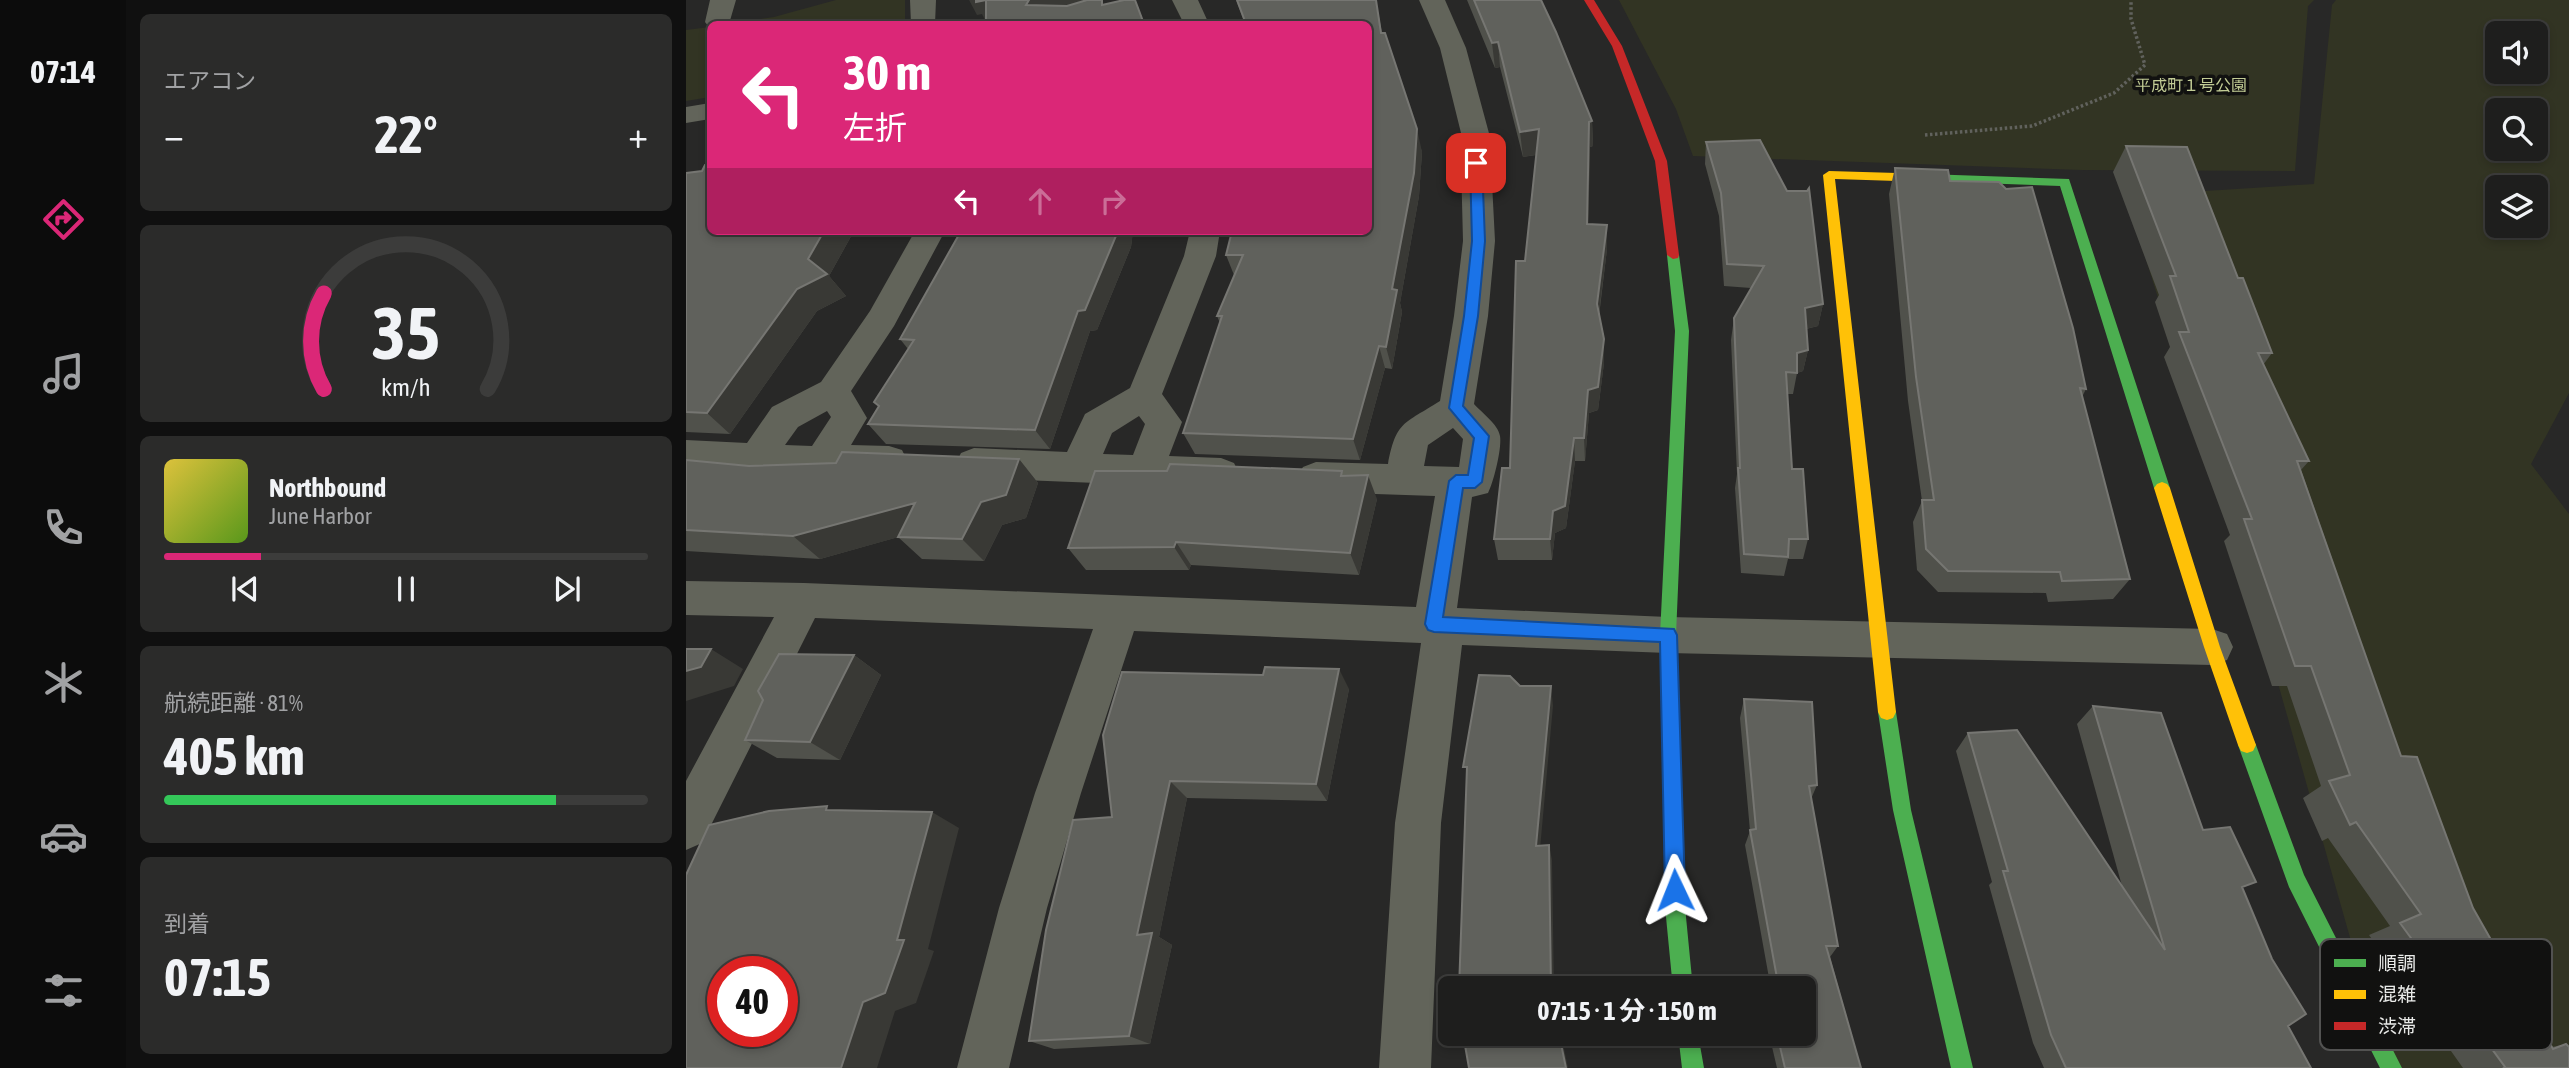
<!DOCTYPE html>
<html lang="ja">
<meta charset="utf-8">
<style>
body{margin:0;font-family:"Asap Condensed","Noto Sans JP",sans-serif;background:#2b2b2a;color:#f1f3f6;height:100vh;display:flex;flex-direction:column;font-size:26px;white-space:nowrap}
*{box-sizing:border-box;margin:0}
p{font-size:23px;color:#a1a2a4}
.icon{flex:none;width:38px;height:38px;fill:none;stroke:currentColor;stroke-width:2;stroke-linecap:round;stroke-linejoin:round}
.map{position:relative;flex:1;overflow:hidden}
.panel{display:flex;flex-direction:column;gap:14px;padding:14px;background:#101010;width:560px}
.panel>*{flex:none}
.banner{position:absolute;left:21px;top:21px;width:665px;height:214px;border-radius:10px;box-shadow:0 4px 10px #0003,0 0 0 2px #3c3c3b;background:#db2777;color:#fff;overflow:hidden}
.controls{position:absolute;left:1799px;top:21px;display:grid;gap:14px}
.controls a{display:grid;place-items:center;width:63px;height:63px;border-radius:10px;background:#1e1e1d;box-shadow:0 4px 10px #0003,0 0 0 2px #3c3c3b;font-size:35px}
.speed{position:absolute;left:21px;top:956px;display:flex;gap:14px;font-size:35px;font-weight:700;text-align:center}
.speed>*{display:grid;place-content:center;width:91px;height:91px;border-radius:50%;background:#1e1e1d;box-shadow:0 4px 10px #0003,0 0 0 2px #3c3c3b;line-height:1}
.speed .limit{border:10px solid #d22;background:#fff;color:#111}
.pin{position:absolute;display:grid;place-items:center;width:60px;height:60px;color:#fff;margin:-30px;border-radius:14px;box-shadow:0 4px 10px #0006}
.me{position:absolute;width:77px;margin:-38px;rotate:358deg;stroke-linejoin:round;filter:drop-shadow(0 0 5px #0008)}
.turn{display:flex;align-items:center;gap:24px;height:147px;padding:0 21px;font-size:32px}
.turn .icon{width:91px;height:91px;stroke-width:2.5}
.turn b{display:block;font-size:49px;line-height:60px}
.lanes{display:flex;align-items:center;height:66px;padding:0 21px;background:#0003;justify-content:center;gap:35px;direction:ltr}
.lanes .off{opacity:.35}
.big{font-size:52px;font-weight:700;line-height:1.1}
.panel .tile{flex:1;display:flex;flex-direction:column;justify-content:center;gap:10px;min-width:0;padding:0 24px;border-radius:10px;background:#2b2b2a}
.panel .dial{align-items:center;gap:0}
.dial svg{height:182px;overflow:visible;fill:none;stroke:#3c3c3b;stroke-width:7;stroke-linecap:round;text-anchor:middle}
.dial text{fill:#f1f3f6;stroke:none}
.song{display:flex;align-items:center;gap:21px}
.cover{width:84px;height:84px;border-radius:10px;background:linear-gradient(135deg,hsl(50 70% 55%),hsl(90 70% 35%))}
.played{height:7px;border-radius:4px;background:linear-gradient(90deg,#db2777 20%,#3c3c3b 20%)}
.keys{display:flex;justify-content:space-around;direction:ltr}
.heat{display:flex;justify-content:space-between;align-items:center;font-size:38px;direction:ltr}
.charge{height:10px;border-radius:5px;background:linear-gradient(90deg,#34c759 81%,#3c3c3b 0)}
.trip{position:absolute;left:752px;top:976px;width:378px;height:70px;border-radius:10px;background:#1e1e1d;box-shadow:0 4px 10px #0003,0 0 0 2px #3c3c3b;font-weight:700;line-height:70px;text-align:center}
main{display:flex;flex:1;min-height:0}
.dock{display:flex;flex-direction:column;width:126px;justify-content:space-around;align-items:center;background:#0c0c0c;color:#a1a2a4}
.dock .icon{width:49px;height:49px}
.dock .on{color:#db2777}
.dock b{font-size:32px;color:#f1f3f6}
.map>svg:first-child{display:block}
.green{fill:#323423;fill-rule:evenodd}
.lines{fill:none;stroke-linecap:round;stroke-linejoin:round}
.path{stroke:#61625d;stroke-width:3.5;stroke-dasharray:2.5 2.5;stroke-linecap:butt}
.street{fill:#62645a;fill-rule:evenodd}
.fast{fill:#4caf50;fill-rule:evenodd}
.slow{fill:#ffc107;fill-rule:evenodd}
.jam{fill:#c62828;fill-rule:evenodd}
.wall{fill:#50514b}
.shaded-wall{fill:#393935}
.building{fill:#60615c;stroke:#767672;stroke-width:2;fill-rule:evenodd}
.route{fill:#1a73e8;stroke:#114b97;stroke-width:2}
.labels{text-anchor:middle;stroke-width:7;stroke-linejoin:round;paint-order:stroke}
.far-park-label{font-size:16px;fill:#c2cc95;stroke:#111110}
.key{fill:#111110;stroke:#525251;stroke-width:2}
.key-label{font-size:19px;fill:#e9eae8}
</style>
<main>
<nav class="dock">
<b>07:14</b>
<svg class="icon on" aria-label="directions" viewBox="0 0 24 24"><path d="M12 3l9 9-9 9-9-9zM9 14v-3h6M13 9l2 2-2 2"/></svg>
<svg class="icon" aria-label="music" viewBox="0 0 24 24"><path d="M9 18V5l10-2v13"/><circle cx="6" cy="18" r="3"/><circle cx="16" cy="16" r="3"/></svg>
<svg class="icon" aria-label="phone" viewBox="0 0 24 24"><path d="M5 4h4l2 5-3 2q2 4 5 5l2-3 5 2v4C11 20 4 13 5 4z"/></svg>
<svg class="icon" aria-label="climate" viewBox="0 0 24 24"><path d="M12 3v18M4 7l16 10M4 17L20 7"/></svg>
<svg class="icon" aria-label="car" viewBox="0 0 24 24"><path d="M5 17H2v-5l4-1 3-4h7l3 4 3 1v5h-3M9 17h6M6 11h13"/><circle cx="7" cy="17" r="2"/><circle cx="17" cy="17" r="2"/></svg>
<svg class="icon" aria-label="filters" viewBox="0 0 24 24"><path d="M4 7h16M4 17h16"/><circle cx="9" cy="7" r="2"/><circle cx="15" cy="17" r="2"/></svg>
</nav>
<section class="panel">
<div class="tile"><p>エアコン</p>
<div class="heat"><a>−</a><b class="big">22°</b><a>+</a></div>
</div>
<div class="tile dial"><svg viewBox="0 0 100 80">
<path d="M14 69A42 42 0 1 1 86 69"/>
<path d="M14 69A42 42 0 0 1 14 27" stroke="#db2777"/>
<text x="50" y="56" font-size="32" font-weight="700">35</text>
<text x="50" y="72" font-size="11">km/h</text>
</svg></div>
<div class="tile">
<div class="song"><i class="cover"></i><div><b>Northbound</b><p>June Harbor</p></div></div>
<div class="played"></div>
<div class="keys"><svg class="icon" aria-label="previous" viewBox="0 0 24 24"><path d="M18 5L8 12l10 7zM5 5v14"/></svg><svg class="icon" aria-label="pause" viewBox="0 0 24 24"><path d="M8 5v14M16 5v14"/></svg><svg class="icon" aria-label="next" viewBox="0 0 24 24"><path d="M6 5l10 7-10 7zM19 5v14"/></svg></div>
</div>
<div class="tile"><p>航続距離 · 81%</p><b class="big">405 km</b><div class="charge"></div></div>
<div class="tile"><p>到着</p><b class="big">07:15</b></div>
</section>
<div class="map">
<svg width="1883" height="1068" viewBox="0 0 1883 1068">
<rect width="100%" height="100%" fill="#282827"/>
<path class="green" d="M150,0h69v24h-181l50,-7z
M933,0h695l-6,6 -13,165 -213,-1 -389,-14 -17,-47z
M1650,0h233v393l-38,71 38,50v554h-182l-121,-427 -140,-445 188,-12 18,-179zM1811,33h39v39h-39zM1811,110h39v39h-39zM1811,187h39v39h-39z
M24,27v70l-24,4v-71z"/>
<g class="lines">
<path class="path" d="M1239,135l107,-9 82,-33 31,-28 -14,-46v-19"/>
<path class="street" d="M24,0h26l-7,24h-19l-1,3 -4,-5z
M224,0h26l-1,24h-24z
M486,0h26l11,24h-25z
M733,0h26l21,48 24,89 -4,6 -10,3 -10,-3 -4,-6 -22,-89z
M24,103v16l-24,4v-16z
M790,154l10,3 5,6 4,78 -7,75 -14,88c8,9 24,20 26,32 2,12 -6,45 -12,57l-16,4 -15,111 211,9 544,12 15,5 6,13 -6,13 -15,5 -544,-12 -206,-8 -21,178 -10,245h-52l16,-245 26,-180 -287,-12 -53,162 -34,115 -38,160h-52l42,-160 36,-115 58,-164 -278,-11 -113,225 -16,7v-69l88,-164 -88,-2v-34l118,2 612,24 19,-111 -119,-4 -13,-5 -6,-10 6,-10 13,-5 72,2c8,-43 16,-40 52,-63l14,-85 9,-75 -2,-78 5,-6zM767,428l10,11 -4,28 -35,-1 4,-21z
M229,231h30l-51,95 -43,65 16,27 -16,27 38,1 13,4 5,10 -5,10c-22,7 -45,3 -68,6l-148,-8v-28l61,3 25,-36 49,-25 49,-71zM141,411l4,6 -19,29 -27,-1 13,-18z
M504,231h30l-4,25 -54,138 20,28 -13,34 52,2 13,5 5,10 -5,10 -13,5 -247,-10 -13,-5 -5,-10 5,-10 13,-5 93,4 18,-38 45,-26 54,-132zM453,416l6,8 -12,31 -30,-1 9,-21z"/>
<path class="fast" d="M1211,173l172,6 101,309 -3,4h-10l-3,-4 -94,-302 -167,-6v-6z
M987,251l6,4 10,76 -13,304 10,282 7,72h-20l-7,-72 -6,-282 15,-304 -8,-76z
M1201,704l6,2 3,6 15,98 62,258h-22l-58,-258 -15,-98 3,-6z
M1561,737l6,2 3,6 48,130 98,193h-22l-91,-181 -51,-142 3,-6z
M992,1034h20l6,34h-22z"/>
<path class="slow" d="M1143,171l68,2 6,4 -6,4 -62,-2 61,533 -3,6 -6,2 -6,-2 -3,-6 -55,-537z
M1476,482l5,2 3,4 50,159 36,98 -3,6 -6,2 -6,-2 -3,-6 -34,-98 -50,-159 3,-4z"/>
<path class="jam" d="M898,0h10l28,46 45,115 12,94 -1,3 -5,1 -6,-4 -12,-94 -43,-115z"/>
</g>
<path class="wall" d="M550,0h140l6,33 40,119 -3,44 -19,107 2,9 -10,57 -7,-1 -25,92 -165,-6 -12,-21 37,-110 -3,-7 17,-41 -8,-20 142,-24v-207h-123z
M781,0h74l51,121 1,25 -3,1 -2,77 19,25 -8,67 5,47 -6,47 -9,3 -4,48h-10l-9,67 -11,5 -3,27h-54l-4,-21 16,-71 15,-207 11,-106 -13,2 -23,-90 -5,1z
M1020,142l117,162 -5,22 -12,3 2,21 -5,21 -6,2 -4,21h-6l5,75 16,70 -5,20h-15l-4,17 -43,-3 -6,-85 2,-14 -6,-134 3,-22 17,-30 -27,-2 -5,-70 -14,-52z
M1440,146l112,132 34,75 -9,12 46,96 -8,9 100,286 72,152 79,139 14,-3 3,24h-106l-94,-133 21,-9 -62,-88 -6,3 -19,-43 18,-12 -34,-100h-15l-48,-145 6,-6 -66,-178 6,-10 -15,-45 4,-7 -46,-123z
M24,165v66h144l-25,45 17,20 -29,15 -87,123 -44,-2v-259l16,-2z
M1209,168l55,13 136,208 -4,8 48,182 -17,20 -65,3 -2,-9 -108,-1 -21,-22 -4,-48 9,-21 -14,-100 -19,-207z
M275,231h172l-2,16 -34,83 -7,1 -40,118 -164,-5 -18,-20 11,-18 29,-57 -8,-10z
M333,459l19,24 -12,35 -24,7 -18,36 -62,-2 -24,-22 -78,22 -134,-8v-91l63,6z
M691,499l-18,76 -168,-10 -2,5h-103l-18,-22z
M168,655l27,20 -41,85 -63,-2 -32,-18 18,-40z
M663,689l-22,112 -140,-3 -28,139 13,8 -22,99 -96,5 -25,-8 83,-224 -9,-82z
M1058,699l73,86 -6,14 27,147 -8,11 31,111h-84l-8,-34h35v-45h-33l-26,-144 5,-14 -10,-113z
M1407,706l110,124 40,60 45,136 23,42h-267l-11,-25 -44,-158 3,-3 -36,-131 12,-18 154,153 -45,-162z"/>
<path class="shaded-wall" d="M283,0h17v22l-4,-8 -5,1z
M343,0h70l-58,17 -15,-12z
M812,42l2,25 -5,1 -3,-25z
M906,121l1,25 -3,1 -2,101 -1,-24 2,-102z
M731,129l5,23 -3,44 -19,107 2,9 -10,57 -6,-22 6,-58z
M853,129l2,25 -18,3 -3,-25z
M921,225v24l-10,79v-24z
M138,231h30l-25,45 17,20 -29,15 -87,123 -23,-21 101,-154z
M432,231h15l-2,16 -34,83 -7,1 -40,118 -15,-19 43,-119z
M1137,304l-5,22 -17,4 4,-22z
M918,339v24l-6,47 -9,3 -4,48 -1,-23 4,-48z
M693,346l6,22 -25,92 -7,-21z
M1122,350l-5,21 -6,2v-20z
M888,438l1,23 -9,67 -11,5 -3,27 -2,-21 3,-28z
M333,459l19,24 -12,35 -24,7 -18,36 -22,-22 19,-37z
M682,475l9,24 -18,76 -9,-22z
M229,503l23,23 -118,33 -27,-23z
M490,542l15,23 -2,5 -15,-23z
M25,649l32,20 -9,17 -48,15v-30z
M168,655l27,20 -41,85 -30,-18z
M653,669l10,20 -22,112 -11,-17z
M865,686l2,20 -14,154 -3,-14z
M484,781l17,17 -28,139 13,8 -22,99 -21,-8 8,-101z
M246,812l27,16 -31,121 6,2 -18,52 -21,8 -18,57h-36l22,-66 34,-62z
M863,845l3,15 2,129h-3z
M873,1034h2l7,34h-2z"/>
<path class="building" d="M290,0h53l-3,5 41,1 20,-6h15v5l22,-5h11l9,24h-158v-24l-10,2z
M551,0h139l5,33h4l32,96 -3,44 -22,116 5,1 -11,57 -7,-1 -26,93 -170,-6 39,-117h-5l26,-61h-17l6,-24h136v-207h-122z
M788,0h67l15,32 36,89 -3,1 -2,102 20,1 -10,79 7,35 -6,48 -10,3 -4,48h-10l-9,68 -12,5 -3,28h-56l8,-71h8l6,-207h9l14,-132 -19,3 -22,-90 -6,1z
M1074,140l27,51h20l2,-3 14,116 -18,4 3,42 -11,3v20l-11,-1 6,97h11l5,70h-19l-1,18 -44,-3 -6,-86h2l-6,-150 30,-52 -37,-2 -6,-71 -15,-51z
M1440,146l61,1 51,131h5l29,75h-14l51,108h-12l104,295 16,1 56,151 80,141 13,-5 3,3v21h-66l2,-1 -105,-144 21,-9 -65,-92 -6,3 -21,-44 21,-6 -39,-109h-16l-51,-147h8l-73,-187h10l-19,-56h6z
M24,163v68h114l-16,28 19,15 -30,15 -90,124 -21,-1v-239l16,-2 3,-6h5z
M1209,168l53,2 2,11 49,1 7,7 26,-2 41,141 13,61 -6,-1 50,191 -68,2 -2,-9 -112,-1 -22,-22 -4,-49h12l-18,-123z
M275,231h157l-33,79 -7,1 -43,119 -167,-6 11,-18 -5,-4 40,-62 -14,-1z
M156,452l177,7 -13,36 -25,7 -19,37 -64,-2 17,-34 -122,33 -107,-6v-70l63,6 87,-3z
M484,464l172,7 -1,5 27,-1 -18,78 -174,-11 -2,5 -106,1 27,-77h72z
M0,649h25l-10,18 -15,4z
M93,654l75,1 -44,87 -65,-2 18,-40 -5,-9z
M579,667l74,2 -23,115 -146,-3 -33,154 15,-2 -23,103 -100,5 17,-111 27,-110 39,-3 -9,-82 19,-63 141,3z
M793,675l31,1 10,10h31l-15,160 13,-1 2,144h-92l8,-222h-4z
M1058,699l68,3 5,83 -8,1 29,160h-12l35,122h-76l-8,-34h27v-45h-25l-29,-159 6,-1z
M1407,706l68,7 42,117 27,-3 26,55 -14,5 30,72 34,55 -18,12 23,42h-245l-15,-33 -48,-164h5l-40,-138 49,-3 148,220z
M141,806l-1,4 106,2 -35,128h7l-19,53 -22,9 -22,66h-155v-193l23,-50 60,-14zM37,971h59v60h-59z
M777,1034h96l7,34h-97z"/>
<path class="route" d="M790,159l6,4 3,78 -7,75 -15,90 26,30 -7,46 -7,6h-12l-20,129 231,12 3,6 8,255 -3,7 -7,3 -7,-3 -3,-7 -5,-248 -226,-10 -6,-2 -3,-6 24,-143 7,-6h12l6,-37 -25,-30 15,-92 8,-75 -2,-78z"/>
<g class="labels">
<g class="far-park-label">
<text x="1505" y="91">平成町１号公園</text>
</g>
</g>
<rect x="1634" y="939" width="232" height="111" rx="10" class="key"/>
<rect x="1648" y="959" width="32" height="8" fill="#4caf50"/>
<rect x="1648" y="990" width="32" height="9" fill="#ffc107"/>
<rect x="1648" y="1022" width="32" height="8" fill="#c62828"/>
<g class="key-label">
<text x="1692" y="970">順調</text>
<text x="1692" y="1001">混雑</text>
<text x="1692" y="1033">渋滞</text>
</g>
</svg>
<div class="controls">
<a><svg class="icon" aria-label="sound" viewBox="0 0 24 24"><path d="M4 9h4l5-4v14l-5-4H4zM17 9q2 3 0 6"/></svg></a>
<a><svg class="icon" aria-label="search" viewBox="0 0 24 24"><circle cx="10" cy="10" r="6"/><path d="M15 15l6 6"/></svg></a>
<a><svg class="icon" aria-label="layers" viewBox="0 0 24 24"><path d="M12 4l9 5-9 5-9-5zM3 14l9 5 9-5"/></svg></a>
</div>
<div class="speed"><div class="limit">40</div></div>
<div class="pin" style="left:790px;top:163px;background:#d93025"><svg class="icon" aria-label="arrive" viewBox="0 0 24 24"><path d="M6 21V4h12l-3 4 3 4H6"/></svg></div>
<svg class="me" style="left:989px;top:890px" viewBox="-20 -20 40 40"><path d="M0-17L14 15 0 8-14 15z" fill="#1a73e8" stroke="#fff" stroke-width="4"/></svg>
<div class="trip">07:15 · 1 分 · 150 m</div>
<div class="banner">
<div class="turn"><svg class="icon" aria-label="left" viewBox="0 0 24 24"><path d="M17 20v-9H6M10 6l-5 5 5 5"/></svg><div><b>30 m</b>左折</div></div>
<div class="lanes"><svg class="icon" aria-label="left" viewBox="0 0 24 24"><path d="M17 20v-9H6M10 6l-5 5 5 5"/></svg><svg class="icon off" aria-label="ahead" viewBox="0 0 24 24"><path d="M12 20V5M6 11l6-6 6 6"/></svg><svg class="icon off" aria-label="right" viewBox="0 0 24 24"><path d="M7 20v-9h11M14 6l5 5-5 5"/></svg></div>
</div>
</div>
</main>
